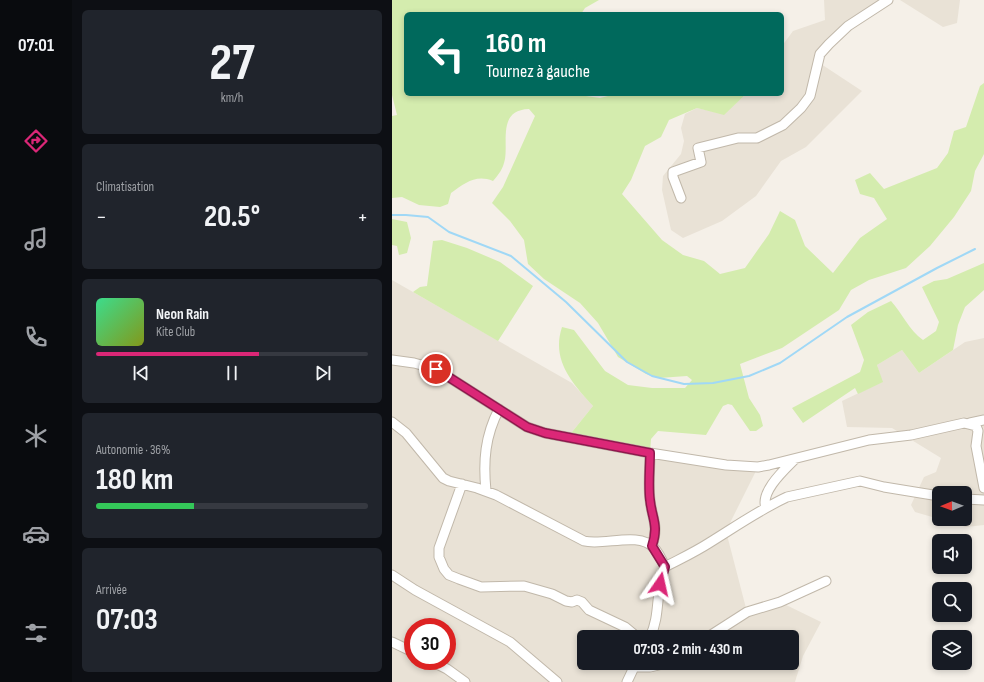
<!DOCTYPE html>
<html lang="fr">
<meta charset="utf-8">
<style>
body{margin:0;font-family:"Sofia Sans Condensed",sans-serif;background:#20242c;color:#f1f3f6;height:100vh;display:flex;flex-direction:column;font-size:15px;white-space:nowrap}
*{box-sizing:border-box;margin:0}
p{font-size:13px;color:#9ea1a6}
.icon{flex:none;width:22px;height:22px;fill:none;stroke:currentColor;stroke-width:2;stroke-linecap:round;stroke-linejoin:round}
.map{position:relative;flex:1;overflow:hidden}
.side{display:flex;flex-direction:column;gap:10px;padding:10px;background:#0d0f14;width:320px}
.side>*{flex:none}
.guide{position:absolute;left:12px;top:12px;width:380px;height:84px;border-radius:6px;box-shadow:0 2px 6px #0003;background:#00695c;color:#fff;overflow:hidden}
.needle{width:26px;rotate:269deg}
.controls{position:absolute;left:540px;top:486px;display:grid;gap:8px}
.controls a{display:grid;place-items:center;width:40px;height:40px;border-radius:6px;background:#171b24;box-shadow:0 2px 6px #0003;font-size:20px}
.speed{position:absolute;left:12px;top:618px;display:flex;gap:8px;font-size:20px;font-weight:700;text-align:center}
.speed>*{display:grid;place-content:center;width:52px;height:52px;border-radius:50%;background:#171b24;box-shadow:0 2px 6px #0003;line-height:1}
.speed .limit{border:6px solid #d22;background:#fff;color:#111}
.pin{position:absolute;display:grid;place-items:center;width:34px;height:34px;color:#fff;margin:-17px;border:2px solid #fff;border-radius:50%;box-shadow:0 1px 4px #0007}
.me{position:absolute;width:44px;margin:-22px;rotate:11deg;stroke-linejoin:round;filter:drop-shadow(0 0 3px #0008)}
.turn{display:flex;align-items:center;gap:14px;height:84px;padding:0 16px;font-size:18px}
.turn .icon{width:52px;height:52px;stroke-width:2.5}
.turn b{display:block;font-size:28px;line-height:34px}
.big{font-size:30px;font-weight:700;line-height:1.1}
.side .tile{flex:1;display:flex;flex-direction:column;justify-content:center;gap:6px;min-width:0;padding:0 14px;border-radius:6px;background:#20242c}
.side .dial{align-items:center;gap:0}
.dial b{font-size:52px;line-height:1}
.song{display:flex;align-items:center;gap:12px}
.cover{width:48px;height:48px;border-radius:6px;background:linear-gradient(135deg,hsl(150 70% 55%),hsl(70 70% 35%))}
.played{height:4px;border-radius:2px;background:linear-gradient(90deg,#db2777 60%,#363941 60%)}
.keys{display:flex;justify-content:space-around;direction:ltr}
.heat{display:flex;justify-content:space-between;align-items:center;font-size:22px;direction:ltr}
.charge{height:6px;border-radius:3px;background:linear-gradient(90deg,#34c759 36%,#363941 0)}
.trip{position:absolute;left:185px;top:630px;width:222px;height:40px;border-radius:6px;background:#171b24;box-shadow:0 2px 6px #0003;font-weight:700;line-height:40px;text-align:center}
main{display:flex;flex:1;min-height:0}
.dock{display:flex;flex-direction:column;width:72px;justify-content:space-around;align-items:center;background:#090b0e;color:#9ea1a6}
.dock .icon{width:28px;height:28px}
.dock .on{color:#db2777}
.dock b{font-size:18px;color:#f1f3f6}
.map>svg:first-child{display:block}
.residential{fill:#e9e2d6;fill-rule:evenodd}
.green{fill:#d4ecae}
.lines{fill:none;stroke-linecap:round;stroke-linejoin:round}
.stream{stroke:#a0d8f6;stroke-width:2}
.minor-casing{stroke:#c1b8aa;stroke-width:11}
.minor{stroke:#fff;stroke-width:9}
.route-casing{stroke:#8e194d;stroke-width:10}
.route{stroke:#db2777;stroke-width:7}
</style>
<main>
<nav class="dock">
<b>07:01</b>
<svg class="icon on" aria-label="directions" viewBox="0 0 24 24"><path d="M12 3l9 9-9 9-9-9zM9 14v-3h6M13 9l2 2-2 2"/></svg>
<svg class="icon" aria-label="music" viewBox="0 0 24 24"><path d="M9 18V5l10-2v13"/><circle cx="6" cy="18" r="3"/><circle cx="16" cy="16" r="3"/></svg>
<svg class="icon" aria-label="phone" viewBox="0 0 24 24"><path d="M5 4h4l2 5-3 2q2 4 5 5l2-3 5 2v4C11 20 4 13 5 4z"/></svg>
<svg class="icon" aria-label="climate" viewBox="0 0 24 24"><path d="M12 3v18M4 7l16 10M4 17L20 7"/></svg>
<svg class="icon" aria-label="car" viewBox="0 0 24 24"><path d="M5 17H2v-5l4-1 3-4h7l3 4 3 1v5h-3M9 17h6M6 11h13"/><circle cx="7" cy="17" r="2"/><circle cx="17" cy="17" r="2"/></svg>
<svg class="icon" aria-label="filters" viewBox="0 0 24 24"><path d="M4 7h16M4 17h16"/><circle cx="9" cy="7" r="2"/><circle cx="15" cy="17" r="2"/></svg>
</nav>
<section class="side">
<div class="tile dial"><b>27</b><p>km/h</p></div>
<div class="tile"><p>Climatisation</p>
<div class="heat"><a>−</a><b class="big">20.5°</b><a>+</a></div>
</div>
<div class="tile">
<div class="song"><i class="cover"></i><div><b>Neon Rain</b><p>Kite Club</p></div></div>
<div class="played"></div>
<div class="keys"><svg class="icon" aria-label="previous" viewBox="0 0 24 24"><path d="M18 5L8 12l10 7zM5 5v14"/></svg><svg class="icon" aria-label="pause" viewBox="0 0 24 24"><path d="M8 5v14M16 5v14"/></svg><svg class="icon" aria-label="next" viewBox="0 0 24 24"><path d="M6 5l10 7-10 7zM19 5v14"/></svg></div>
</div>
<div class="tile"><p>Autonomie · 36%</p><b class="big">180 km</b><div class="charge"></div></div>
<div class="tile"><p>Arrivée</p><b class="big">07:03</b></div>
</section>
<div class="map">
<svg width="592" height="682" viewBox="0 0 592 682">
<rect width="100%" height="100%" fill="#f5f0e8"/>
<path class="residential" d="M432,0h64l-40,26 -30,36 44,29 -56,56 -25,14 -25,35 -34,25 -39,17 -12,-8 -9,-40 1,-14 18,-22 3,-13 -3,-13 4,-14 12,-6 27,6 22,-20h36v-48l11,-15 32,-11z
M508,0h60l-3,23 -14,4z
M0,280l180,103 21,23 -25,31 190,30 -32,64 21,81 33,-10 41,20 -18,34 -8,26h-403zM21,627h34v34h-34zM192,637h208v26h-208z
M592,338v187l-18,2 -26,-8h25v-26h-26v26l-24,-7 -4,-7 13,-28 12,-5 5,-14 -49,-30 -45,-1 -5,-26 40,-19 -5,-17 25,-15 17,23 46,-31z"/>
<path class="green" d="M0,0h207l-14,8 -4,6h-175v80h166l28,4 8,-2 1,-2h137l-22,21 -27,-7 -28,12 -8,17 -16,9 -14,34 -9,14 40,46 21,15 21,6 16,13 25,-6 24,-34 11,-23 15,9 10,26 28,27 27,-35 27,-19 -13,-21 -14,-4 -5,-14 15,-7 14,16 53,-21 11,-15 6,-22 12,-4 14,-41 4,-3v71l-9,17 -4,20 -17,26 -24,29 -24,22 -37,12 -18,10 -12,20 -57,38 -42,16 9,34 11,17 3,11 -7,5h-6l-18,-26 -4,-1 -5,2 -17,29 -48,-4 -7,8 -1,14 -82,-16 25,-31c-21,-23 -42,-46 -31,-79l12,3 31,41 23,14 24,3h33l7,-8 -5,-4 -28,2 -13,-4 -28,-17 -20,-34 -18,-20 -36,-24 -16,-15 -4,-24 -14,-19 -18,-18 11,-16 32,-71 -6,-7c-31,1 -21,31 -24,50 -2,10 -6,15 -12,22 -17,-7 -28,2 -42,12l-3,11 -8,3 -21,-2 -17,-8 -10,1v-82l5,-1 -5,-20z
M0,219l15,3 4,16 -4,15 -8,2 -2,-9 -5,-1z
M50,240l25,8 33,14 33,24 -35,55 -85,-49 7,-5 7,-1 6,-45z
M592,263v27l-19,17 -7,18 -5,25 -34,23 -17,-23 -25,15 6,17 -25,12 -3,-6 -52,35 -11,-15 68,-36 4,-12 -13,-35 17,-13 23,-11c11,12 18,29 32,39l13,-9 3,-9 -17,-35 12,-6 13,-2z"/>
<g class="lines">
<path class="stream" d="M0,215h14l22,2 21,15 62,24 55,46 61,60 25,14 32,8 29,-1 36,-7 31,-13 67,-46 90,-49 38,-19"/>
<defs>
<path id="minor" d="M289,198l-8,-21v-5l28,-10 -3,-14 40,-10h19l26,-13 18,-17 9,-12 10,-42 9,-10 19,-18 40,-26
M0,360l22,3 22,6 91,58 18,6 105,20 76,12 32,2 11,-2 100,-25 42,-5 53,-12 12,3 2,5 -2,15 8,42
M0,422l14,11 37,45 6,3 28,7 19,7 88,46c20,5 55,-10 70,7 5,5 8,12 11,19
M578,423l14,-3
M258,453c0,15 -2,32 0,47 2,19 9,25 2,46
M70,484l-23,64v9l5,12 5,6 10,4 22,8 43,-1 28,8 14,7 6,1 5,-2 5,2 7,8 36,17 12,10
M94,491c-3,-30 -1,-55 13,-82
M573,499l19,1
M374,508c-6,-16 17,-37 28,-48
M0,575l23,15 95,52 47,40
M258,637c11,-22 5,-48 15,-70 15,-8 30,-15 44,-24 26,-16 50,-33 78,-46l73,-16 24,6 55,9
M316,637l39,-25 33,-10 46,-21
M0,642l21,10
M39,661l16,8 18,13
M242,667h16l17,-4
M235,682l9,-19"/>
</defs>
<use href="#minor" class="minor-casing"/>
<use href="#minor" class="minor"/>
</g>
<g class="lines">
<defs>
<path id="route" d="M44,369l91,58 18,6 105,20c0,15 -2,32 0,47 2,19 9,25 2,46l13,21 -5,17"/>
</defs>
<use href="#route" class="route-casing"/>
<use href="#route" class="route"/>
</g>
</svg>
<div class="controls">
<a><svg class="needle" viewBox="-14 -14 28 28"><path d="M0-13l5 13h-10z" fill="#e53935"/><path d="M0 13l5-13h-10z" fill="#9ea1a6"/></svg></a>
<a><svg class="icon" aria-label="sound" viewBox="0 0 24 24"><path d="M4 9h4l5-4v14l-5-4H4zM17 9q2 3 0 6"/></svg></a>
<a><svg class="icon" aria-label="search" viewBox="0 0 24 24"><circle cx="10" cy="10" r="6"/><path d="M15 15l6 6"/></svg></a>
<a><svg class="icon" aria-label="layers" viewBox="0 0 24 24"><path d="M12 4l9 5-9 5-9-5zM3 14l9 5 9-5"/></svg></a>
</div>
<div class="speed"><div class="limit">30</div></div>
<div class="pin" style="left:44px;top:369px;background:#d93025"><svg class="icon" aria-label="arrive" viewBox="0 0 24 24"><path d="M6 21V4h12l-3 4 3 4H6"/></svg></div>
<svg class="me" style="left:268px;top:584px" viewBox="-20 -20 40 40"><path d="M0-17L14 15 0 8-14 15z" fill="#db2777" stroke="#fff" stroke-width="4"/></svg>
<div class="trip">07:03 · 2 min · 430 m</div>
<div class="guide">
<div class="turn"><svg class="icon" aria-label="left" viewBox="0 0 24 24"><path d="M17 20v-9H6M10 6l-5 5 5 5"/></svg><div><b>160 m</b>Tournez à gauche</div></div>
</div>
</div>
</main>
